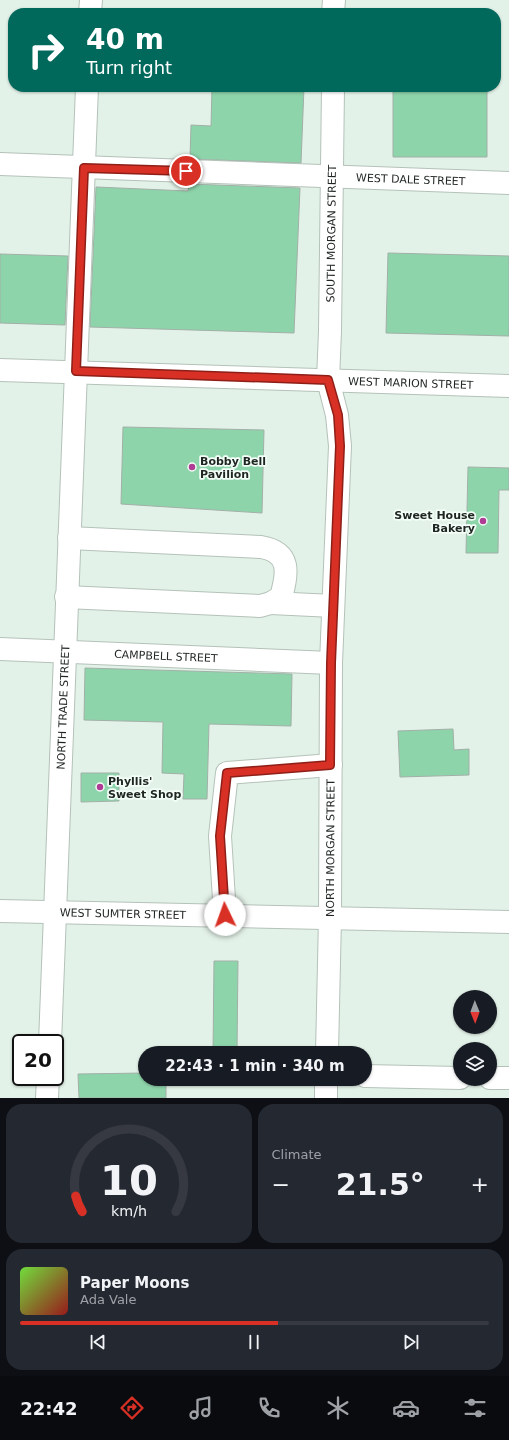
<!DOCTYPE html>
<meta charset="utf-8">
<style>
body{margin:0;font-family:"DejaVu Sans",sans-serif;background:#242831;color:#f1f3f6;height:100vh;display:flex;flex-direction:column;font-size:15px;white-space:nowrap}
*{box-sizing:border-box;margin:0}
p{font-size:13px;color:#9ea1a6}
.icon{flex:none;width:22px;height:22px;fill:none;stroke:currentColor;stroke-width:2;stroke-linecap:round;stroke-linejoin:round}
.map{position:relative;height:1098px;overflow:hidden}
.details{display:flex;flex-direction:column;gap:6px;padding:6px;background:#0d0f14;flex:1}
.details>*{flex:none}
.top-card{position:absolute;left:8px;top:8px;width:493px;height:84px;border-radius:16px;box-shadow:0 1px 3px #0004;background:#00695c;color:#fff;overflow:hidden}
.needle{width:26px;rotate:179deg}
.controls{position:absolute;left:453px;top:990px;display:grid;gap:8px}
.controls a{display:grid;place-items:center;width:44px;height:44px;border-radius:50%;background:#171b24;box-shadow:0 1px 3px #0004;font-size:20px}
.speed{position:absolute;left:12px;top:1034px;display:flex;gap:8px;font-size:20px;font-weight:700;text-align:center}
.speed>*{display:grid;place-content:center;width:52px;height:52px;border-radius:50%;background:#171b24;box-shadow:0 1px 3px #0004;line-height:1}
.speed .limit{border:2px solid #111;border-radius:6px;background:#fff;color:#111}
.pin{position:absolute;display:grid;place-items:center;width:34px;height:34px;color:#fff;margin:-17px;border:2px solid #fff;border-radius:50%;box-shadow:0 1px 4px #0007}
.me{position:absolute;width:44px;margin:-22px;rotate:357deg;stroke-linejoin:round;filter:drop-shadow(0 0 3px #0008)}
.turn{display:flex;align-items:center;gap:14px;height:84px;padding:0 12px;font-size:18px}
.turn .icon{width:52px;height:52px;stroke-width:2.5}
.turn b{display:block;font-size:28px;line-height:34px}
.big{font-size:30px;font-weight:600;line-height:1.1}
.details .tile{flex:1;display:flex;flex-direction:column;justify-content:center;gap:6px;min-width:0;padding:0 14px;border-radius:16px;background:#242831}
.details .dial{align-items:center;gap:0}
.dial svg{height:104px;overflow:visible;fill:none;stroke:#363941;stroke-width:7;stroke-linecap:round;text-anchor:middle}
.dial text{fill:#f1f3f6;stroke:none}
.song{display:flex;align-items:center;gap:12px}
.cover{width:48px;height:48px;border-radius:6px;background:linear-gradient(135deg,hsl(100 70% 55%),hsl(0 70% 35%))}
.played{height:4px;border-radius:2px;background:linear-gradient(90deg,#d93025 55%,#363941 55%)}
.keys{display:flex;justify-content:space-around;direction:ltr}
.heat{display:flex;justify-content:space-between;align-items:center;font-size:22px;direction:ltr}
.details .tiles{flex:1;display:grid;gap:6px;grid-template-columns:1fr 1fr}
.tile:last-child{grid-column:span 2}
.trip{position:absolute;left:138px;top:1046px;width:234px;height:40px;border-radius:20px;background:#171b24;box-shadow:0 1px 3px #0004;font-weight:600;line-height:40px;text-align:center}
.menu{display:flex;height:64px;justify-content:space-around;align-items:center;background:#090b0e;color:#9ea1a6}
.menu .icon{width:28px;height:28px}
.menu .active{color:#d93025}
.menu b{font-size:18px;color:#f1f3f6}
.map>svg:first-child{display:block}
.building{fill:#8ed4ab;stroke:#a1b0a7}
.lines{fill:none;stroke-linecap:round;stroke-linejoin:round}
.minor-casing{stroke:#b4c2b9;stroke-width:24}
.major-casing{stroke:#b4c2b9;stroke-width:24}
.minor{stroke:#fff;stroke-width:22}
.major{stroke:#fff;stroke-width:22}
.route-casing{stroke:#8d1f18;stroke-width:10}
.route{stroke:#d93025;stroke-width:7}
.poi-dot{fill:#af3b95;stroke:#f2fef7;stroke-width:1.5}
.labels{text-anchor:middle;stroke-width:3.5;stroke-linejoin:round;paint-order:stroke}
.street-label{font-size:11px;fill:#1f2521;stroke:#f2fef7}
.poi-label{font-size:11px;font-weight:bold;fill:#1f2521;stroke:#f2fef7;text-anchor:start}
</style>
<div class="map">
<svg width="509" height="1098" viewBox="0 0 509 1098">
<rect width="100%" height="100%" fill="#e3f2e8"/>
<path class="building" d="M212,87h92l-3,76 -111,-4 1,-34 20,1z
M393,87h94v70h-94z
M189,184l111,4 -6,145 -204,-6 6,-140 92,4z
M388,253l121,3v80l-123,-3z
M0,254l68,2 -3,69 -65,-2z
M123,427l141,3 -2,83 -141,-9z
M468,467l41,1v22h-10l-1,63h-32z
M85,668l207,6 -1,52 -82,-2 -2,75h-24l1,-25 -22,-1 1,-51 -79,-2z
M453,729l1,21 15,-1v26l-69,2 -2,-46z
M81,773h38v28l-38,1z
M214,961h24l-1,92h-24z
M145,1073v6h21v19h-87l-1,-24z"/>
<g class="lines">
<defs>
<g id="minor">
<path d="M90,13l1,-13"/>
<path d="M333,13l1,-13"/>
<path id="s1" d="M0,164l509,19"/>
<path d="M66,597l194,9 11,-3 10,-6c7,-24 10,-45 -20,-50l-192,-9"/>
<path d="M271,603l62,3"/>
<path id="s2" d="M0,649l331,14"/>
<path id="s3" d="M0,911l509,11"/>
<path d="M225,915l-5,-79 7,-63 104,-8"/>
<path id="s4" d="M50,1043l37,-956"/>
<path id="s5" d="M327,1053l3,-136 1,-254 9,-217 -3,-31 -9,-35 2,-49 3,-244"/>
<path d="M365,1076l95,2"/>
<path d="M490,1078h19"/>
<path d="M47,1098l1,-21"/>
<path d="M326,1098v-19"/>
</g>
<g id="major">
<path id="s6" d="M0,370l509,16"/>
</g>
</defs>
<use href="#minor" class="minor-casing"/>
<use href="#major" class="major-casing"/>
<use href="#minor" class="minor"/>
<use href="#major" class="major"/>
</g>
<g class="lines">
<defs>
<path id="route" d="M186,171l-102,-3 -8,203 252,9 10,35 2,31 -9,217 -1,102 -103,8 -7,63 5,79"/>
</defs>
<use href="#route" class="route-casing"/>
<use href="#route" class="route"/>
</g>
<g class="poi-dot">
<circle cx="192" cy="467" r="4"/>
<circle cx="483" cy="521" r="4"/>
<circle cx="100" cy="787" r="4"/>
</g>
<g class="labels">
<g class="street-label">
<text dy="4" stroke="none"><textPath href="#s1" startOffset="411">WEST DALE STREET</textPath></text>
<text dy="4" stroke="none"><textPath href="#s5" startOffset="821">SOUTH MORGAN STREET</textPath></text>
<text dy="4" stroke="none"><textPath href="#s6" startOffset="411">WEST MARION STREET</textPath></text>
<text dy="4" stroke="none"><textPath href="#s2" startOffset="166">CAMPBELL STREET</textPath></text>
<text dy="4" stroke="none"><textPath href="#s4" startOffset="336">NORTH TRADE STREET</textPath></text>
<text dy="4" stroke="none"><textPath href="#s5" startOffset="205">NORTH MORGAN STREET</textPath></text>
<text dy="4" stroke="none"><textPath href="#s3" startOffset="123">WEST SUMTER STREET</textPath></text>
</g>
<g class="poi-label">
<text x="200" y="465">Bobby Bell<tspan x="200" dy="13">Pavilion</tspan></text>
<text x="475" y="519" text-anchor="end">Sweet House<tspan x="475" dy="13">Bakery</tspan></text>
<text x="108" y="785">Phyllis'<tspan x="108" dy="13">Sweet Shop</tspan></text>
</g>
</g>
</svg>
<div class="controls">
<a><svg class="needle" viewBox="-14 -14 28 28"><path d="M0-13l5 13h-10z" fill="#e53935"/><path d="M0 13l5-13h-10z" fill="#9ea1a6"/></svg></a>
<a><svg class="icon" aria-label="layers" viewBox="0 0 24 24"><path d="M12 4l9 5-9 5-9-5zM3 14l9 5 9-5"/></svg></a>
</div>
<div class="speed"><div class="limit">20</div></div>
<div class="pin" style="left:186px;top:171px;background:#d93025"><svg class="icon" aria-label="arrive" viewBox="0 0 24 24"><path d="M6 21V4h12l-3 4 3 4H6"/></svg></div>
<svg class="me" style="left:225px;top:915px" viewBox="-20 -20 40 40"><circle r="19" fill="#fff"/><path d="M0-13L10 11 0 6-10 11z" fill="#d93025"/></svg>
<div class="trip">22:43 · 1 min · 340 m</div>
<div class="top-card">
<div class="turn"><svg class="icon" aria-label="right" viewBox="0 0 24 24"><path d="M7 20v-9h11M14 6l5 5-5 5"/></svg><div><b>40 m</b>Turn right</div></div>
</div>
</div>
<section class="details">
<div class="tiles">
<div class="tile dial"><svg viewBox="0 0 100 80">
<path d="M14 69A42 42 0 1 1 86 69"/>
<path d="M14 69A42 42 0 0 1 9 57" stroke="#d93025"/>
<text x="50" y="56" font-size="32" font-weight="700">10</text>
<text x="50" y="72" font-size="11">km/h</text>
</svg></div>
<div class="tile"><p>Climate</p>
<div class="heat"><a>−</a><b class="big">21.5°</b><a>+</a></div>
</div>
<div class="tile">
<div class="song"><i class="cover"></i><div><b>Paper Moons</b><p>Ada Vale</p></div></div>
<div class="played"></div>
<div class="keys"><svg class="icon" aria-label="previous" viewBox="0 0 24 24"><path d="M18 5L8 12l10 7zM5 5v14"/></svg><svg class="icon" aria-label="pause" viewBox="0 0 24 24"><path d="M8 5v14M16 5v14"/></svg><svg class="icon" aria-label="next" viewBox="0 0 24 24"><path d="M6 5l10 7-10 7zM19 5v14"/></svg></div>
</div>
</div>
</section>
<nav class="menu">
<b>22:42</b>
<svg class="icon active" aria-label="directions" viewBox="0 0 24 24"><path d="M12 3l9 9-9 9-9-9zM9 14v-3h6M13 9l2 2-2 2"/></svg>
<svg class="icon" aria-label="music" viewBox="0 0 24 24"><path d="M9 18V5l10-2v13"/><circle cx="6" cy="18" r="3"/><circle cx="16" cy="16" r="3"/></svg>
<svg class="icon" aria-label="phone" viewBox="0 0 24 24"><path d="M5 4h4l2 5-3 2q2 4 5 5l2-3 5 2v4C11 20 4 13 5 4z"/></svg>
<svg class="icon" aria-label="climate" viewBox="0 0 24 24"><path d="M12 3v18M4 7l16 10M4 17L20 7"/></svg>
<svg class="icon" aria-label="car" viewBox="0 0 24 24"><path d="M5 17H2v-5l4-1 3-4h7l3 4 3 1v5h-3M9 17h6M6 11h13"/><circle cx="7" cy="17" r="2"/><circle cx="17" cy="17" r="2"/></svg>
<svg class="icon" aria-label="filters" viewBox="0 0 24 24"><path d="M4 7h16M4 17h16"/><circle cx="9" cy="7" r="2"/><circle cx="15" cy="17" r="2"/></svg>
</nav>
